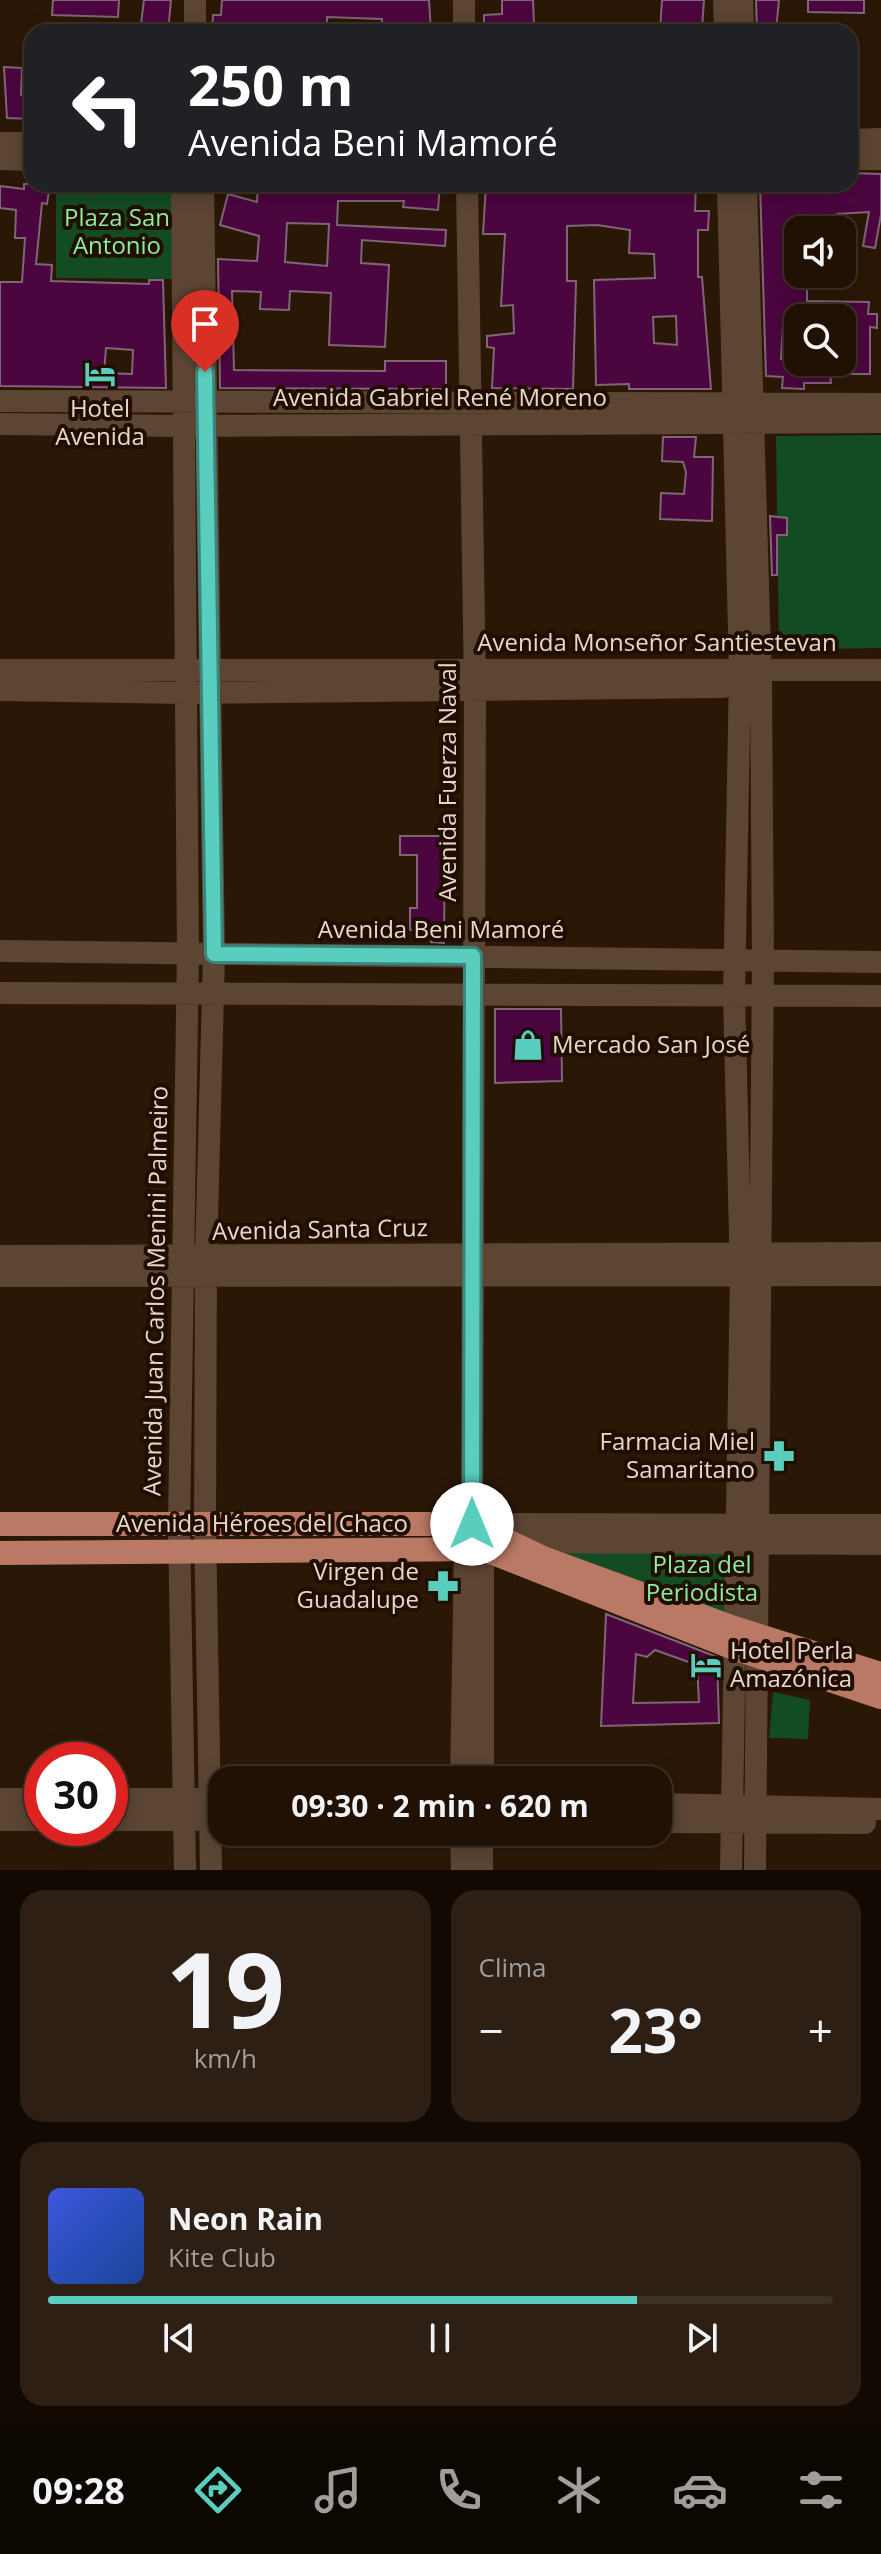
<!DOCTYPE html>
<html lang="es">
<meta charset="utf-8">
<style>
body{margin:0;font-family:"Open Sans",sans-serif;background:#2d1f13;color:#f1f3f6;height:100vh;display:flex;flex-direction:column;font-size:30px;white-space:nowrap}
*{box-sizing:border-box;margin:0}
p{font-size:26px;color:#a29d9a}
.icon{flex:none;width:44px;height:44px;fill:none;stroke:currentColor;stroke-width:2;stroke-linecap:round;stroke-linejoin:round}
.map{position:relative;height:1870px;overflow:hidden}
.sheet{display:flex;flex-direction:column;gap:20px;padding:20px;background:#120902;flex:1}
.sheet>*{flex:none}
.banner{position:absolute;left:24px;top:24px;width:834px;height:168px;border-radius:24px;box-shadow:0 4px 20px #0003,0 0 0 2px #3d3126;background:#202124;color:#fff;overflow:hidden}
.tools{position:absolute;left:784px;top:216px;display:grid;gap:16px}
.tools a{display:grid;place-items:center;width:72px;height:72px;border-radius:16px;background:#201104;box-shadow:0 4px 20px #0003,0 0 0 2px #3d3126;font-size:40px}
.speed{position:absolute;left:24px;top:1742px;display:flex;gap:16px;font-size:40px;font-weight:700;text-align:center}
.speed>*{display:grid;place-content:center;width:104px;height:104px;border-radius:50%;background:#201104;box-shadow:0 4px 20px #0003,0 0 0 2px #3d3126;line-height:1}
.speed .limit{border:12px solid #d22;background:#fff;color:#111}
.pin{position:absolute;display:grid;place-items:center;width:68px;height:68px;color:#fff;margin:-82px -34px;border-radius:50% 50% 50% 0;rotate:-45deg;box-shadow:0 0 8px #0007}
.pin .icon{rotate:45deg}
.me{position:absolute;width:88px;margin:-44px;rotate:0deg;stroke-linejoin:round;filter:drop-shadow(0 0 6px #0008)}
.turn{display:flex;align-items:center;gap:28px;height:168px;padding:0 32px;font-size:36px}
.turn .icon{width:104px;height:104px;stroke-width:2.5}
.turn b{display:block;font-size:56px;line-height:68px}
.big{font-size:60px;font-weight:700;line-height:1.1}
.sheet .tile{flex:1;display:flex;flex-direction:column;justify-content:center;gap:12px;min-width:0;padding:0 28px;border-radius:24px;background:#2d1f13}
.sheet .dial{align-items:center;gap:0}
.dial b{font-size:104px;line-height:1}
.song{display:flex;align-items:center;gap:24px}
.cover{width:96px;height:96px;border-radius:12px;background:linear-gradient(135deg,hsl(230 70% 55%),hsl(220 70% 35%))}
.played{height:8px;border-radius:4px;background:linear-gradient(90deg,#59cebe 75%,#3d3126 75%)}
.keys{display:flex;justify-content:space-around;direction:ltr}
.heat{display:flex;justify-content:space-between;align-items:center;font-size:44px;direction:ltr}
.sheet .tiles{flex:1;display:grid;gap:20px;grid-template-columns:1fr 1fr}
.tile:last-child{grid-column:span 2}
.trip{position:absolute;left:208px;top:1766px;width:464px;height:80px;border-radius:24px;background:#201104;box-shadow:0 4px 20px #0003,0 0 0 2px #3d3126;font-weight:700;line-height:80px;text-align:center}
.dock{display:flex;height:128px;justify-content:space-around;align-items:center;background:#0d0702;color:#a29d9a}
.dock .icon{width:56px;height:56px}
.dock .active{color:#59cebe}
.dock b{font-size:36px;color:#f1f3f6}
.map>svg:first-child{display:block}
.green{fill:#134b22}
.building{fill:#4c063f;stroke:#7f6577;stroke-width:2;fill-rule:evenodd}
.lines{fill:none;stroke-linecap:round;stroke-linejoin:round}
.minor{stroke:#5c4533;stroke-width:22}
.major{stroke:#b97965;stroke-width:24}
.route-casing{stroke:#3a867c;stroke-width:20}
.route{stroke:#59cebe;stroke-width:14}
.labels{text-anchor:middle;stroke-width:8;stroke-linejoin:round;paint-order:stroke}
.park-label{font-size:24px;fill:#8aee9c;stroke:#210e01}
.street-label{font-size:24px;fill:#e6d7cd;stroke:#210e01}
.poi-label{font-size:24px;fill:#e6d7cd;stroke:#210e01;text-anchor:start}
</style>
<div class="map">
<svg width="881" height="1870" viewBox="0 0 881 1870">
<rect width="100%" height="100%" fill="#2b1706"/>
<path class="green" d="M56,184h122v95l-122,-1z
M881,435v213l-102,2 -3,-214z
M556,1549l175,3 -3,65 -173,-60z
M773,1692l37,8 -2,39 -39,-1z"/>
<path class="building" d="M53,0h66l-1,17 -66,-2z
M144,0h27l-3,32h-28z
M222,0h207l2,32h-49v-13l-55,-2v11l-45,-3 -1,7h-69l1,-17h8z
M502,0h31l1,25 -20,-1v8h-30v-17l18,-1z
M662,0h42l-2,28 -42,4z
M756,0h23l-3,30 -19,2z
M808,0h56v13l-56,-1z
M4,67l18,1 -1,27 11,1v23l-25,-1z
M850,173l31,1v41l-6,33 -12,-2 6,-34 -32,2 -1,15 -38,1v44h9v27l62,1 -1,12h9v14l-7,-1v47h-40l1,9h-27v6l-22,-1 1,-11 -17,-1 -6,-192h90zM787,315l55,2v45l-61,-3 2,-34h4z
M24,184h26l-3,20 -5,-1 -6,61 16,1 -1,16 98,3v-4h14l3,108 -166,-2v-104h22l3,-44h-10l1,-28 -16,-2v-22l24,3zM106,348l27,2 -1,24 -28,-1z
M258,184h182l-2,26 -35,-3 1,-6h-66l-1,24 109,5 -1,16 -83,-6 -1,23 28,2 -4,82 -56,-2 2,-52 -41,-2 -1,19 -29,-1 1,-17 -29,-1 2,79 151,1v-10h61v28l-226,-1 -2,-129 39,2 2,-25 -39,-11 8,-31 29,8zM287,223l42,1 -2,42 -42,-4z
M486,184h210l-1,27h14l-1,19h-10v47h4l9,112h-82v-5l-33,1 -2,-105 61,-2 -1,-24 -25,-1 1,-23 -33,-5 -30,1v55h9l-3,108 -81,-1 2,-40 -7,-1v-11l27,-3 -1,-28 -12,1 4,-72h-22zM676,316l1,29 -23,-2 -1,-26z
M663,437h33l-2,20h19l-1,64 -52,-2 1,-26 23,1 2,-22 -3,-10 -21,-1z
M770,516l17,2v17h-10v40h-5z
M400,836h45l-1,107 -13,-1v-12h-21v-22h7v-53h-17z
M495,1009h66l1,72 -67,2z
M606,1614l111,43 2,66 -118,3zM655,1650l42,15 2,37 -66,1 3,-49 11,3z"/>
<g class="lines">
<path class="minor" d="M464,0v32
M724,0l1,32
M742,0l1,32
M195,32v-32
M850,140l31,-1
M0,143h32
M0,159l32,1
M850,159h31
M182,184l6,769 -9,572 6,345
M203,184l11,770 -8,303 -1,268 6,345
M467,184l8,506 -3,834 409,1
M728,184l12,488 -6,324 7,278 -10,596
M746,184l15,502 2,273 -8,911
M0,401l881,3
M0,424l185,2 696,-4
M0,670h881
M0,690l189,3 534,-6
M0,951l881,11
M0,993l881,3
M0,1256l881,-3
M0,1276l881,-1
M507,1542l374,2
M461,1780l4,-232 7,-24 11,25v231
M0,1799h42
M110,1799h87
M658,1804l223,5
M0,1820h42
M110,1820h87
M658,1822l207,1
M461,1832l1,38
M482,1832v38"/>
<path class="major" d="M0,1524h472l71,34 191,70 147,46
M0,1553l483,-4 251,99 147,49"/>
</g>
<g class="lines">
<defs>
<path id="route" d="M205,372l9,582 259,2 -1,568"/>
</defs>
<use href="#route" class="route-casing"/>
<use href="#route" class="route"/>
</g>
<defs>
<symbol id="hotel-bare" viewBox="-9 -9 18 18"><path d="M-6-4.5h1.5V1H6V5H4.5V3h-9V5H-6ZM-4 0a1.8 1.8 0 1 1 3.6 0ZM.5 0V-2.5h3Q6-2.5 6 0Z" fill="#59cebe" stroke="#210e01" stroke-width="2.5" paint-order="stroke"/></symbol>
<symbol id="shop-bare" viewBox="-9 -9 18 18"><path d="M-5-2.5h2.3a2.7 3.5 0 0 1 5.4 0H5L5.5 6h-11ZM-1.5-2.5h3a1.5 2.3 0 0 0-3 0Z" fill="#59cebe" stroke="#210e01" stroke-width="2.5" paint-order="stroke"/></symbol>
<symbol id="pharmacy-bare" viewBox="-9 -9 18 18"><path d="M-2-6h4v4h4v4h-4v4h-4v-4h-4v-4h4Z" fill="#59cebe" stroke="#210e01" stroke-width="2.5" paint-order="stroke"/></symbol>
</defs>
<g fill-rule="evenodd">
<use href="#hotel-bare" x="78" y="352" width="44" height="44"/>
<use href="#shop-bare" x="506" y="1023" width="44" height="44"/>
<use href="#pharmacy-bare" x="757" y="1434" width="44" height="44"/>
<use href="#pharmacy-bare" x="421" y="1564" width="44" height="44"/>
<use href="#hotel-bare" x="684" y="1643" width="44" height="44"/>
</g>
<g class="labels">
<g class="park-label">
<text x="117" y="226">Plaza San<tspan x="117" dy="28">Antonio</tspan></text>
<text x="702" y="1573">Plaza del<tspan x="702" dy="28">Periodista</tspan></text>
</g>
<g class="street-label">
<text x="440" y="406">Avenida Gabriel René Moreno</text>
<text x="657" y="651">Avenida Monseñor Santiestevan</text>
<text transform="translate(448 782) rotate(-90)" y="8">Avenida Fuerza Naval</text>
<text x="441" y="938">Avenida Beni Mamoré</text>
<text transform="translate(320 1230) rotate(-1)" y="8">Avenida Santa Cruz</text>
<text transform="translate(156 1291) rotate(-89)" y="8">Avenida Juan Carlos Menini Palmeiro</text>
<text x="262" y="1532">Avenida Héroes del Chaco</text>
</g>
<g class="poi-label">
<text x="100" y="417" text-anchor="middle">Hotel<tspan x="100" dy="28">Avenida</tspan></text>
<text x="552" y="1053">Mercado San José</text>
<text x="755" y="1450" text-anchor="end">Farmacia Miel<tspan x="755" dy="28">Samaritano</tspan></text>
<text x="419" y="1580" text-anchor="end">Virgen de<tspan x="419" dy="28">Guadalupe</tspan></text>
<text x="730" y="1659">Hotel Perla<tspan x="730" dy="28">Amazónica</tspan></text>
</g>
</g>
</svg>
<div class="tools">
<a><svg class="icon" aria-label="sound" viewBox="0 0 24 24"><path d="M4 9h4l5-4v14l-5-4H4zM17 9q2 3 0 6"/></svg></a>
<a><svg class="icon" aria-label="search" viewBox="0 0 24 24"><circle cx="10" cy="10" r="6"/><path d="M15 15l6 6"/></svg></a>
</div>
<div class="speed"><div class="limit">30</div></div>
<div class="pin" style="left:205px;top:372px;background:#d93025"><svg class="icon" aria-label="arrive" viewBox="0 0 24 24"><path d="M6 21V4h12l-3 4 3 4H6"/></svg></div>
<svg class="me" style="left:472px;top:1524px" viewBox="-20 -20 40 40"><circle r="19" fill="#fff"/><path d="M0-13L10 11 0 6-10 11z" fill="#59cebe"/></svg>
<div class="trip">09:30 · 2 min · 620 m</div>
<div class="banner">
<div class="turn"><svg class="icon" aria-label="left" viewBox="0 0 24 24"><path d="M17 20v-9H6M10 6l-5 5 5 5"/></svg><div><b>250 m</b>Avenida Beni Mamoré</div></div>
</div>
</div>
<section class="sheet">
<div class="tiles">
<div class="tile dial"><b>19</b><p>km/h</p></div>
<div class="tile"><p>Clima</p>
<div class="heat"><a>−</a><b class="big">23°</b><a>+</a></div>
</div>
<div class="tile">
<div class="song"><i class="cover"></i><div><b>Neon Rain</b><p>Kite Club</p></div></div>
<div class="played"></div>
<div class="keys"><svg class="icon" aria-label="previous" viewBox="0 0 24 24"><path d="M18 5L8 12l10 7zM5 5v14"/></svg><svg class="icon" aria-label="pause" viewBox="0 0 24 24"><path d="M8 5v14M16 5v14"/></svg><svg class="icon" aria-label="next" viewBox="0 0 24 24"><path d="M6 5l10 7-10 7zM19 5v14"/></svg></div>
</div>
</div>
</section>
<nav class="dock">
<b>09:28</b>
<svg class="icon active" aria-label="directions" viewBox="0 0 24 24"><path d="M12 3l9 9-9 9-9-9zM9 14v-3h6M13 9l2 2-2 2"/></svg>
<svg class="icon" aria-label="music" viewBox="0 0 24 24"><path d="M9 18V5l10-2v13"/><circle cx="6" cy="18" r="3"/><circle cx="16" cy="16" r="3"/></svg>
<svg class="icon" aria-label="phone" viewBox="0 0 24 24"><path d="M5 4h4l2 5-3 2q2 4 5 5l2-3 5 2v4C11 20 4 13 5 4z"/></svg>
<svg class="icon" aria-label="climate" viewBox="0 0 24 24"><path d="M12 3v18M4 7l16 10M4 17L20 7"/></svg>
<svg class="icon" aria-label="car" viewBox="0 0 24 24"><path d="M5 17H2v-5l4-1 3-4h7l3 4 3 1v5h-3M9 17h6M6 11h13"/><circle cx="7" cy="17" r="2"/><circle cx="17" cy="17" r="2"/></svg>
<svg class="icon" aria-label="filters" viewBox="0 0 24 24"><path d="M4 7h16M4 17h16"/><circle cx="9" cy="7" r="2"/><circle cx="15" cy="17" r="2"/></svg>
</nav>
